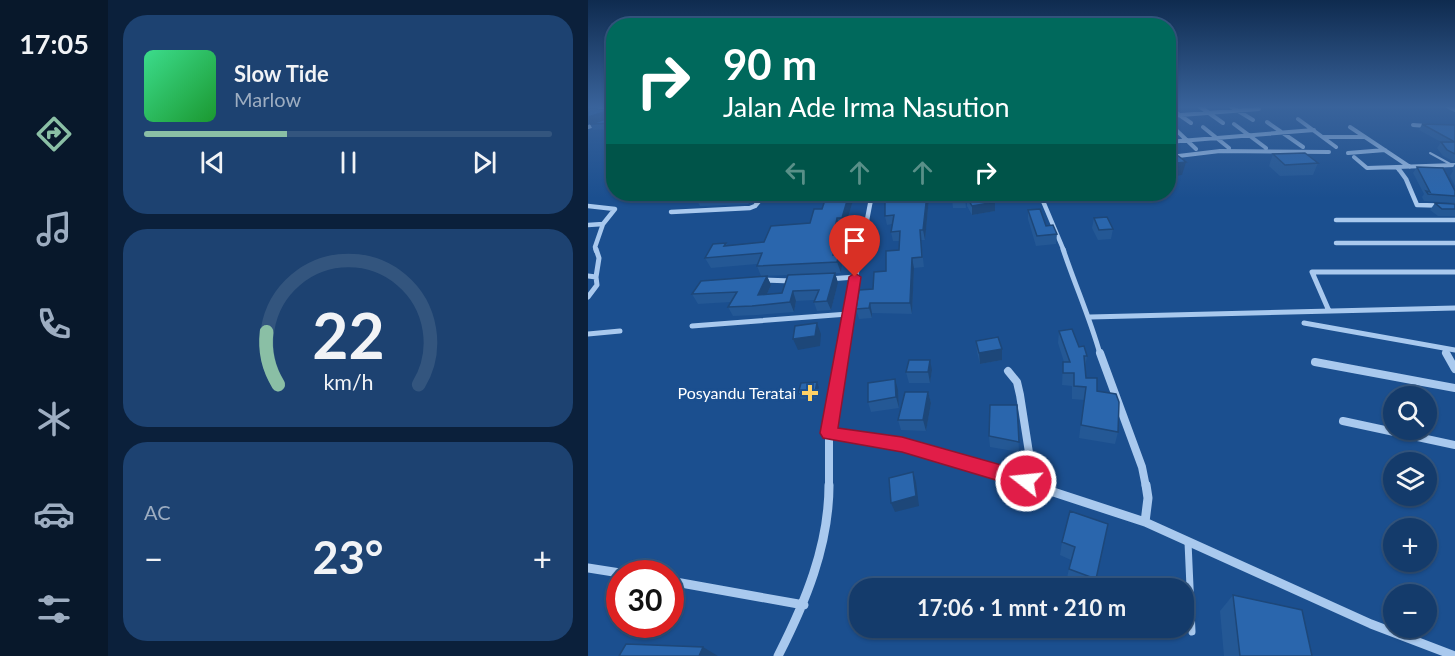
<!DOCTYPE html>
<html lang="id">
<meta charset="utf-8">
<style>
body{margin:0;font-family:Lato,sans-serif;background:#1d4271;color:#f1f3f6;height:100vh;display:flex;flex-direction:column;font-size:22px;white-space:nowrap}
*{box-sizing:border-box;margin:0}
p{font-size:20px;color:#9dadc1}
.icon{flex:none;width:33px;height:33px;fill:none;stroke:currentColor;stroke-width:2;stroke-linecap:round;stroke-linejoin:round}
.map{position:relative;flex:1;overflow:hidden}
.sheet{display:flex;flex-direction:column;gap:15px;padding:15px;background:#0b203b;width:480px}
.sheet>*{flex:none}
.guide{position:absolute;left:18px;top:18px;width:570px;height:183px;border-radius:24px;box-shadow:0 2px 4px #0004,0 0 0 2px #33557e;background:#00695c;color:#fff;overflow:hidden}
.buttons{position:absolute;left:795px;top:386px;display:grid;gap:12px}
.buttons a{display:grid;place-items:center;width:54px;height:54px;border-radius:50%;background:#143b6b;box-shadow:0 2px 4px #0004,0 0 0 2px #33557e;font-size:30px}
.speed{position:absolute;left:18px;top:560px;display:flex;gap:12px;font-size:30px;font-weight:700;text-align:center}
.speed>*{display:grid;place-content:center;width:78px;height:78px;border-radius:50%;background:#143b6b;box-shadow:0 2px 4px #0004,0 0 0 2px #33557e;line-height:1}
.speed .limit{border:9px solid #d22;background:#fff;color:#111}
.pin{position:absolute;display:grid;place-items:center;width:51px;height:51px;color:#fff;margin:-62px -26px;border-radius:50% 50% 50% 0;rotate:-45deg;box-shadow:0 0 6px #0007}
.pin .icon{rotate:45deg}
.me{position:absolute;width:66px;margin:-33px;rotate:286deg;stroke-linejoin:round;filter:drop-shadow(0 0 4px #0008)}
.turn{display:flex;align-items:center;gap:21px;height:126px;padding:0 18px;font-size:27px}
.turn .icon{width:78px;height:78px;stroke-width:2.5}
.turn b{display:block;font-size:42px;line-height:51px}
.lanes{display:flex;align-items:center;height:57px;padding:0 18px;background:#0003;justify-content:center;gap:30px;direction:ltr}
.lanes .off{opacity:.35}
.big{font-size:45px;font-weight:700;line-height:1.1}
.sheet .tile{flex:1;display:flex;flex-direction:column;justify-content:center;gap:9px;min-width:0;padding:0 21px;border-radius:24px;background:#1d4271}
.sheet .dial{align-items:center;gap:0}
.dial svg{height:156px;overflow:visible;fill:none;stroke:#33557e;stroke-width:7;stroke-linecap:round;text-anchor:middle}
.dial text{fill:#f1f3f6;stroke:none}
.song{display:flex;align-items:center;gap:18px}
.cover{width:72px;height:72px;border-radius:9px;background:linear-gradient(135deg,hsl(150 70% 55%),hsl(130 70% 35%))}
.played{height:6px;border-radius:3px;background:linear-gradient(90deg,#8abfa5 35%,#33557e 35%)}
.keys{display:flex;justify-content:space-around;direction:ltr}
.heat{display:flex;justify-content:space-between;align-items:center;font-size:33px;direction:ltr}
.trip{position:absolute;left:261px;top:578px;width:345px;height:60px;border-radius:24px;background:#143b6b;box-shadow:0 2px 4px #0004,0 0 0 2px #33557e;font-weight:700;line-height:60px;text-align:center}
main{display:flex;flex:1;min-height:0}
.dock{display:flex;flex-direction:column;width:108px;justify-content:space-around;align-items:center;background:#08182b;color:#9dadc1}
.dock .icon{width:42px;height:42px}
.dock .current{color:#8abfa5}
.dock b{font-size:27px;color:#f1f3f6}
.map>svg:first-child{display:block}
.lines{fill:none;stroke-linecap:round;stroke-linejoin:round}
.lane-far1{stroke:#a9c9ee;stroke-width:2}
.lane{stroke:#a9c9ee;stroke-width:7}
.street-far4{stroke:#a9c9ee;stroke-width:4}
.street-far3{stroke:#a9c9ee;stroke-width:4.5}
.street-far2{stroke:#a9c9ee;stroke-width:5}
.street-far1{stroke:#a9c9ee;stroke-width:8}
.street{stroke:#a9c9ee;stroke-width:9}
.wall{fill:#245895}
.shaded-wall{fill:#1d4779}
.building{fill:#2a66ad;stroke:#1d4779;stroke-width:1.5}
.route{fill:#e11d48;stroke:#92132f;stroke-width:1.5}
.poi-dot{fill:#ffd166;stroke:#1b4f8f;stroke-width:2}
.labels{text-anchor:middle;stroke-width:6;stroke-linejoin:round;paint-order:stroke}
.poi-label{font-size:16px;fill:#fff;stroke:#1b4f8f;text-anchor:end}
</style>
<main>
<nav class="dock">
<b>17:05</b>
<svg class="icon current" aria-label="directions" viewBox="0 0 24 24"><path d="M12 3l9 9-9 9-9-9zM9 14v-3h6M13 9l2 2-2 2"/></svg>
<svg class="icon" aria-label="music" viewBox="0 0 24 24"><path d="M9 18V5l10-2v13"/><circle cx="6" cy="18" r="3"/><circle cx="16" cy="16" r="3"/></svg>
<svg class="icon" aria-label="phone" viewBox="0 0 24 24"><path d="M5 4h4l2 5-3 2q2 4 5 5l2-3 5 2v4C11 20 4 13 5 4z"/></svg>
<svg class="icon" aria-label="climate" viewBox="0 0 24 24"><path d="M12 3v18M4 7l16 10M4 17L20 7"/></svg>
<svg class="icon" aria-label="car" viewBox="0 0 24 24"><path d="M5 17H2v-5l4-1 3-4h7l3 4 3 1v5h-3M9 17h6M6 11h13"/><circle cx="7" cy="17" r="2"/><circle cx="17" cy="17" r="2"/></svg>
<svg class="icon" aria-label="filters" viewBox="0 0 24 24"><path d="M4 7h16M4 17h16"/><circle cx="9" cy="7" r="2"/><circle cx="15" cy="17" r="2"/></svg>
</nav>
<section class="sheet">
<div class="tile">
<div class="song"><i class="cover"></i><div><b>Slow Tide</b><p>Marlow</p></div></div>
<div class="played"></div>
<div class="keys"><svg class="icon" aria-label="previous" viewBox="0 0 24 24"><path d="M18 5L8 12l10 7zM5 5v14"/></svg><svg class="icon" aria-label="pause" viewBox="0 0 24 24"><path d="M8 5v14M16 5v14"/></svg><svg class="icon" aria-label="next" viewBox="0 0 24 24"><path d="M6 5l10 7-10 7zM19 5v14"/></svg></div>
</div>
<div class="tile dial"><svg viewBox="0 0 100 80">
<path d="M14 69A42 42 0 1 1 86 69"/>
<path d="M14 69A42 42 0 0 1 8 42" stroke="#8abfa5"/>
<text x="50" y="56" font-size="32" font-weight="700">22</text>
<text x="50" y="72" font-size="11">km/h</text>
</svg></div>
<div class="tile"><p>AC</p>
<div class="heat"><a>−</a><b class="big">23°</b><a>+</a></div>
</div>
</section>
<div class="map">
<svg width="867" height="656" viewBox="0 0 867 656">
<rect width="100%" height="100%" fill="#1b4f8f"/>
<g class="lines">
<path class="lane-far1" d="M842,153l22,12"/>
<path class="lane" d="M600,542l4,90"/>
<path class="street-far4" d="M611,106l24,17
M642,106l23,14
M859,106l8,4
M580,107l23,16
M0,109l26,2
M580,116l91,-7
M710,119l38,28
M679,122l36,25
M646,124l32,24
M825,125l14,1
M0,127l26,-8
M615,127l26,21
M762,127l60,40
M587,129l21,20
M735,137h41
M580,142l146,-12
M760,153l37,-3
M580,155l2,2 50,-6 109,1
M766,157l13,11 88,-3
M809,167l2,3"/>
<path class="street-far3" d="M810,168l8,11 11,26 38,1
M452,194l24,57
M0,206l27,3 -12,15 -8,23 1,4
M83,212l79,-4 5,-2 10,-12
M748,220h119
M0,225l15,-1
M748,243h119
M273,251l11,-57"/>
<path class="street-far2" d="M8,249l3,9 -3,19
M475,249c12,36 27,69 37,105
M0,276l8,1 1,8 -9,12
M241,279l26,-2
M175,280l29,1
M741,311l-17,-39h143
M502,317l365,-9
M716,323l151,27
M104,326l156,-12
M0,334l32,-3
M857,350l2,4
M253,354l20,-105"/>
<path class="street-far1" d="M512,353l42,114 4,20
M858,353l9,16
M727,362l140,26
M420,371l9,11 3,13 10,64 -4,22
M755,421l112,24
M241,433l73,12 135,42
M241,487v-54l13,-80"/>
<path class="street" d="M444,485l113,37 226,102 84,32
M557,522l3,-24 -2,-13
M0,568l32,5
M82,581l134,24
M190,656c27,-53 51,-110 51,-171"/>
</g>
<path class="wall" d="M25,117l1,12 -21,1 -3,-6z
M834,124l33,1v37l-12,-6 -6,-8 4,-6 -22,-12z
M685,154l45,9 -5,12 -33,1 -11,-10z
M867,164v22l-5,-10 3,-5 -1,-2z
M829,167l38,24v12l-31,-2 -2,-4 2,-3 -11,-21z
M171,194l-10,10 -49,2 -3,-5z
M239,194h28l-10,33 -5,1 -2,11 3,10 -2,6 3,10 -1,8 -80,3 -4,-10v-2l-46,4 -6,-10 21,-15 1,3 37,-4 46,-19 12,-14z
M309,194h31l1,4 -4,42h-4l3,27 -10,1 -2,46 -40,-1v5l-13,1 -3,-10 30,-38 13,-21 1,-9h-7l-2,-9 1,-8 -5,1 -2,-9 13,-15z
M377,194l1,14h-13l-1,-9z
M379,197l28,5v9l-23,4 -5,-9z
M847,203l20,1v12h-17l-8,-6z
M440,210l29,24 -1,10 -20,2 -8,-27z
M506,218l19,11 -2,10 -13,1 -6,-12z
M247,273l3,10 -7,27 -14,1 -3,-9 1,-2 -19,1 -2,11 -37,3 -24,1 -5,-9 3,-5 -33,2 -6,-10 75,-18 4,9 -4,9 15,-1z
M471,331l20,16 8,9 -2,11 1,11 11,13 21,41 -3,12 -36,-6 5,-38 -12,-1v-13l-10,-1 1,-23h1l-6,-19z
M388,341l26,19 -22,4 -3,-12z
M344,370l-2,13h-21l-3,-11z
M229,382l2,5 -2,11 -16,1 -3,-5z
M310,390l1,18 -28,4 -3,-10z
M340,392l3,11 -5,28 -25,-1 -3,-10z
M429,405l2,47 -29,-5 -1,-11z
M482,511l26,68 -3,9h-11l-16,-6 5,-22 -11,-5 2,-13z
M645,595l79,61h-88l-4,-45z"/>
<path class="shaded-wall" d="M22,110l3,5 -25,9v-7z
M598,162l-4,13 -14,2v-13z
M164,194h7l-10,10 -2,-5z
M261,194h6l-10,33 -3,-9z
M339,194h1l1,4 -4,42 -2,-10z
M407,202v9l-23,4v-9z
M249,218l3,10 -2,11 3,10 -2,6 3,10 -1,8 -4,-11 -4,-7v-16z
M324,258l2,10 -2,46 -2,-11z
M247,273l3,10 -7,27 -4,-9z
M179,276l4,9 -9,20 -4,-10z
M205,291l3,10 -2,11 -4,-10z
M282,303l2,10v5l-3,-10z
M229,323l4,11 -1,12 -22,4 -5,-11z
M414,349v11l-22,4 -1,-11z
M342,360l2,10 -2,13 -2,-11z
M307,379l3,11 1,18 -3,-11z
M229,382l2,5 -2,11 -2,-6z
M340,392l3,11 -5,28 -3,-11z
M325,472l3,10 3,24 -24,6 -4,-9z
M115,647l15,9h-19z"/>
<path class="building" d="M0,108l22,2 -22,7z
M25,117l1,6 -24,1z
M834,124l33,1v29l-8,-4 -6,-8h14z
M580,148l18,14 -18,2z
M717,153l13,10 -33,2 -12,-11z
M829,167l26,1 12,23v5l-27,-2 -2,-3 4,1z
M116,194h48l-5,5 -50,2z
M239,194h22l-7,24h-5l-4,21h5l-5,16h6l-2,7 -80,4 5,-13 -57,5 8,-14 13,-1 -2,3 40,-4 7,-16 39,-3 4,-14h8z
M309,194h30l-4,36h-3l2,27 -10,1 -2,45h-40l-1,5 -13,1 3,-19 14,-1 1,-17 12,-1v-20l13,-1 1,-19 -9,1 3,-17 -9,1v-14l13,-1z
M364,194h13v4l-13,1z
M398,194h3l6,8 -23,4 -5,-9z
M847,203l20,1v5h-13z
M452,209l6,17 7,-1 4,9 -20,2 -9,-26z
M519,217l6,12 -14,1 -5,-12z
M247,273l-8,28 -13,1 5,-12 -26,1 -3,11 -38,4 -24,1 9,-15 -45,2 9,-13 66,-5 -9,19 24,-2 6,-18z
M229,323l-2,13 -22,3 2,-13z
M484,329l7,18 5,-1 3,10h-3l2,22h11v13l19,3 3,8 -1,30 -37,-7 5,-38 -12,-1v-13h-11v-11h7l-11,-31z
M410,337l4,12 -23,4 -3,-12z
M321,360h21l-2,12h-22z
M307,379l1,18 -28,5v-19z
M229,382l-2,10 -17,2 3,-11z
M317,392h23l-5,28h-25z
M402,405h27l2,37 -30,-6z
M325,472l3,24 -25,7 -2,-25z
M482,511l38,13 -12,55 -27,-10 6,-22 -13,-5z
M645,595l69,15 10,46h-72z
M38,644l77,3 -4,9h-80z"/>
<linearGradient id="sky" x2="0" y2="1"><stop stop-color="#0f2b4f"/><stop offset="0.54" stop-color="#39639b"/><stop offset="1" stop-color="#39639b" stop-opacity="0"/></linearGradient>
<rect width="867" height="198" fill="url(#sky)"/>
<path class="route" d="M267,273l6,4 -23,151 64,9 124,35 6,3 3,6 -3,6 -6,2 -124,-37 -79,-14 -3,-5 29,-156z"/>
<path class="poi-dot" d="M219 384h6v6h6v6h-6v6h-6v-6h-6v-6h6z"/>
<g class="labels">
<g class="poi-label">
<text x="208" y="399">Posyandu Teratai</text>
</g>
</g>
</svg>
<div class="buttons">
<a><svg class="icon" aria-label="search" viewBox="0 0 24 24"><circle cx="10" cy="10" r="6"/><path d="M15 15l6 6"/></svg></a>
<a><svg class="icon" aria-label="layers" viewBox="0 0 24 24"><path d="M12 4l9 5-9 5-9-5zM3 14l9 5 9-5"/></svg></a>
<a>+</a>
<a>−</a>
</div>
<div class="speed"><div class="limit">30</div></div>
<div class="pin" style="left:267px;top:277px;background:#d93025"><svg class="icon" aria-label="arrive" viewBox="0 0 24 24"><path d="M6 21V4h12l-3 4 3 4H6"/></svg></div>
<svg class="me" style="left:438px;top:481px" viewBox="-20 -20 40 40"><circle r="17" fill="#e11d48" stroke="#fff" stroke-width="3"/><path d="M0-11L8 9 0 5-8 9z" fill="#fff"/></svg>
<div class="trip">17:06 · 1 mnt · 210 m</div>
<div class="guide">
<div class="turn"><svg class="icon" aria-label="right" viewBox="0 0 24 24"><path d="M7 20v-9h11M14 6l5 5-5 5"/></svg><div><b>90 m</b>Jalan Ade Irma Nasution</div></div>
<div class="lanes"><svg class="icon off" aria-label="left" viewBox="0 0 24 24"><path d="M17 20v-9H6M10 6l-5 5 5 5"/></svg><svg class="icon off" aria-label="ahead" viewBox="0 0 24 24"><path d="M12 20V5M6 11l6-6 6 6"/></svg><svg class="icon off" aria-label="ahead" viewBox="0 0 24 24"><path d="M12 20V5M6 11l6-6 6 6"/></svg><svg class="icon" aria-label="right" viewBox="0 0 24 24"><path d="M7 20v-9h11M14 6l5 5-5 5"/></svg></div>
</div>
</div>
</main>
